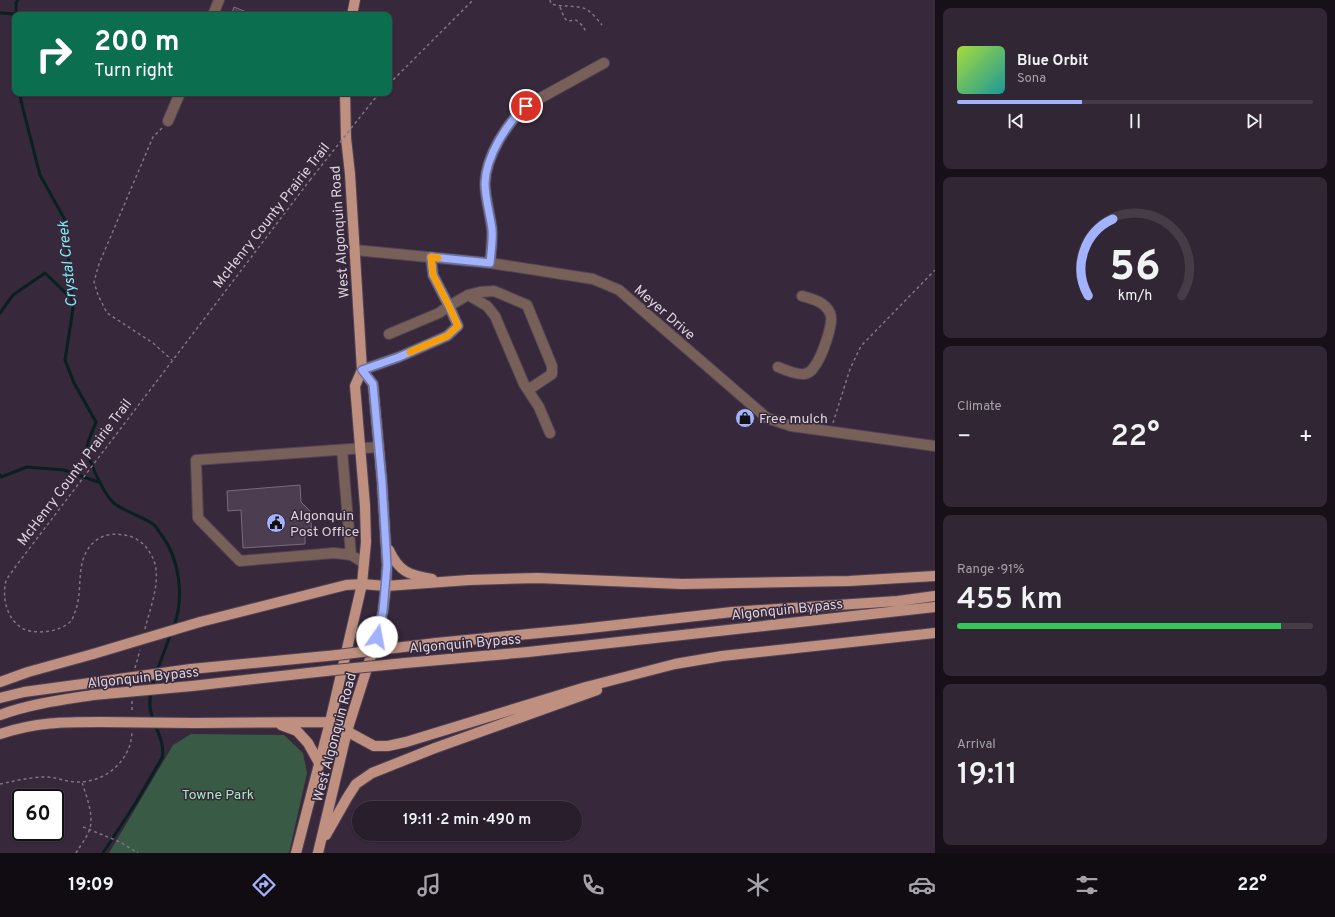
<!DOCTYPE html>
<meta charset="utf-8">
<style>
body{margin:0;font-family:Overpass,sans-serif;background:#312734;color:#f1f3f6;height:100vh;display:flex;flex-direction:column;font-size:15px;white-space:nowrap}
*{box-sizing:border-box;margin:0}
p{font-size:13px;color:#a5a2a9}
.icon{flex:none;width:22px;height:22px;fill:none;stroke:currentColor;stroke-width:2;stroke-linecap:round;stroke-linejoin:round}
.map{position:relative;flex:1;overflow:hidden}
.drawer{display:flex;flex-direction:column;gap:8px;padding:8px;background:#171018;width:400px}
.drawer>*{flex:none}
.hud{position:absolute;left:12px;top:12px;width:380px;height:84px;border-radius:8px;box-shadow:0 1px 3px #0004,0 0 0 1px #453c48;background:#0b6e4f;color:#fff;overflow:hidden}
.speed{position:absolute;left:12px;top:789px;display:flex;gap:8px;font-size:20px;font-weight:700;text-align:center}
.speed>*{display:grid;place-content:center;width:52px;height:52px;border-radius:50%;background:#291e2c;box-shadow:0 1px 3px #0004,0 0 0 1px #453c48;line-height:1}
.speed .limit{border:2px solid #111;border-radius:6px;background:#fff;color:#111}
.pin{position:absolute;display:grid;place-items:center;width:34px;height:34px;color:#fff;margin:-17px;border:2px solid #fff;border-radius:50%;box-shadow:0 1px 4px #0007}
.me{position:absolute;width:44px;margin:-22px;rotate:12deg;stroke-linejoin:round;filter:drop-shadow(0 0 3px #0008)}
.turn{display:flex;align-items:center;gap:14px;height:84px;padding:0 16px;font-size:18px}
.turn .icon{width:52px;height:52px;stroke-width:2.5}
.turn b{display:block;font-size:28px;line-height:34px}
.big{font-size:30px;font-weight:600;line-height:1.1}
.drawer .card{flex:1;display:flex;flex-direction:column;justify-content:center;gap:6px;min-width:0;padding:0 14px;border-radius:8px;background:#312734}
.drawer .dial{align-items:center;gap:0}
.dial svg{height:104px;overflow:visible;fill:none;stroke:#453c48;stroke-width:7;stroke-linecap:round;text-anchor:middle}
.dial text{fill:#f1f3f6;stroke:none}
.song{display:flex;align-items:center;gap:12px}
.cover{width:48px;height:48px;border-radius:6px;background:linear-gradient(135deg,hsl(80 70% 55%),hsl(180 70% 35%))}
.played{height:4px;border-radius:2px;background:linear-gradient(90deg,#a2b2fd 35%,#453c48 35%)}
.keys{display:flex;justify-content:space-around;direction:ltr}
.heat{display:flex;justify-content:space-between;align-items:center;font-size:22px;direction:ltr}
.charge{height:6px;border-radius:3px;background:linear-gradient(90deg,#34c759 91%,#453c48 0)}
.trip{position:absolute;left:352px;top:801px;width:230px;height:40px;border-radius:20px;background:#291e2c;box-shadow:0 1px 3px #0004,0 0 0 1px #453c48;font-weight:600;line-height:40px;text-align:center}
.tabs{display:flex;height:64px;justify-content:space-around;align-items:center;background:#100c12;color:#a5a2a9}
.tabs .icon{width:28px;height:28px}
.tabs .active{color:#a2b2fd}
.tabs b{font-size:18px;color:#f1f3f6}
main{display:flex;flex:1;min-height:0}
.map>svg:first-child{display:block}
.green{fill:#395a45}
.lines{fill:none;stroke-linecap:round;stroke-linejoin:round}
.stream{stroke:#092021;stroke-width:3}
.building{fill:#4c3d51;stroke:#7c6b80}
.minor-casing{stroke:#514355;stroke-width:12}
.major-casing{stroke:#514355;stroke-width:12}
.path{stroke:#817484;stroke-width:1.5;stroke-dasharray:3 3;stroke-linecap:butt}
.minor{stroke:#776058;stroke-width:10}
.major{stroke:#bf907f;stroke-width:10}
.major-bridge-casing{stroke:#514355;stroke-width:12;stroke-linecap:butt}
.path-bridge{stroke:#817484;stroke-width:1.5;stroke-dasharray:3 3;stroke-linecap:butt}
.major-bridge{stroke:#bf907f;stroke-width:10}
.route-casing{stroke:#6974a4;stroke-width:10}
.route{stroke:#a2b2fd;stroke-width:7}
.slow{stroke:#f59e0b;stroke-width:7}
.labels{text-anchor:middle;stroke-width:3;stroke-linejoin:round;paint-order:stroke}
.street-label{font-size:14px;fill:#dcd3de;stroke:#37283b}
.poi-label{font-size:14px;fill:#dcd3de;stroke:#37283b;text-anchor:start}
.park-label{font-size:14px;fill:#a2efbd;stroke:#37283b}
.water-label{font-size:15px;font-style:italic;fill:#7eeef3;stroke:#37283b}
</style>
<main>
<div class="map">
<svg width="935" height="853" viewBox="0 0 935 853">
<rect width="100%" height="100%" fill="#37283b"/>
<path class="green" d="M191,734l93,1 19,18 4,20 -18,80h-180l64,-108z"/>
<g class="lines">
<path class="stream" d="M0,13l16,1
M16,15v-12l2,-3
M20,93l1,8 19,74 25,45 8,89 -8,51 9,23 22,39c-2,6 -9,20 -9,26 1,12 18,49 28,56 11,8 26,12 38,20 3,2 5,6 7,9 20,25 25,66 13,95
M0,313l13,-18 32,-22 27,26
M0,475l1,2 26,-10 37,3 34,12
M157,671l14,-38
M103,853l32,-49 27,-46c4,-18 -10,-33 -12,-51 -1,-11 2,-20 5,-30"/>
</g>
<path class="building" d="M234,7l20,8h-23z
M300,485l1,17 9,9 2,24 -7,1v8l-62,4 -2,-38 -13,1 -1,-20z"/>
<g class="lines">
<defs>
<path id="minor" d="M213,15l6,-15
M168,121l12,-28
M355,250l135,13 103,16 26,11 148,128 24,8 144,20
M431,257l2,18 16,31 19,-11 19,11 8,10 29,68 15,23 11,26
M490,263c1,-10 2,-21 2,-31 -1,-16 -7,-33 -7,-49 1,-27 22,-60 41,-77l78,-43
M468,295l12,-3 14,-1 33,14 25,61v8l-24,16
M778,367c7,3 19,8 26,7 5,-1 8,-3 10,-7 7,-8 21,-45 16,-54 -5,-11 -17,-14 -28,-17
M362,370l37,-13 48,-21 11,-10 -9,-20 -10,7 -50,21
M342,450l9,105
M364,563l-13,-8 -17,-2 -94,8 -42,-43 -2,-58 183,-13"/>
<path id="major" d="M352,15l3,-15
M389,550c10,22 20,25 43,29
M200,622l146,-37 16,-1 24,2 83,-6 69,-2 144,6 167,-3 86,-5
M436,643l145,-14 151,-17 166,-11 37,-5
M405,663l123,-11 407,-45
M191,669l146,-14
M0,682l28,-10 65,-18
M192,686l143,-16
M0,698l24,-6 66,-9
M0,715c30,-11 61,-15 93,-20
M194,723l136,-1 44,24h14l18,-4 180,-55 89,-23 47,-8 213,-23
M281,725l16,6 11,12 11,20
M0,734c36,-12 63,-12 100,-12
M326,835l21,-37 9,-14 16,-11 63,-25 162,-58
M296,853l34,-131 32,-138 4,-42 -1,-36 -10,-120 7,-16 -12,-196 -4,-36 -1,-45
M318,853l29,-122 30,-94 6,-26 3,-25 1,-21 -5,-83 -9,-98 -11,-14"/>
</defs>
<use href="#minor" class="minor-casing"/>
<use href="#major" class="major-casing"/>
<path class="path" d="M550,0l1,4c11,3 21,1 32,4 7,2 14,11 19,17
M560,7l4,10 3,4 9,-1 7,6 3,6
M389,84l84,-84
M376,97l4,-4
M162,128l-9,9 -54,127 -5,18 4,13 9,18 46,30 19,17
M833,423l17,-54 11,-23 74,-76
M145,629c5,-21 15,-44 10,-65 -1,-4 -3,-8 -5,-11 -4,-8 -13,-15 -21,-17 -13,-3 -26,-3 -36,7 -19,18 -9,47 -18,69 -1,2 -2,6 -3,8 -11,13 -41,16 -53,6 -13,-10 -17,-30 -13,-45 2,-5 7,-10 10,-15l294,-386
M135,668l5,-18
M132,701v12
M0,784c15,-3 30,-7 46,-7 10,0 20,5 31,5 28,1 55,-22 55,-51
M83,827l37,15 18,11
M76,853c4,-7 10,-14 13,-22 6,-15 -3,-35 -7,-49"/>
<use href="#minor" class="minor"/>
<use href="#major" class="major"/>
<defs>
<path id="major-bridge" d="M93,654l107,-32
M337,655l99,-12
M335,670l70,-7
M90,683l101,-14
M93,695l99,-9
M100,722l94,1"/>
</defs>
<use href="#major-bridge" class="major-bridge-casing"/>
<path class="path-bridge" d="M310,180l66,-83"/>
<use href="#major-bridge" class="major-bridge"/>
</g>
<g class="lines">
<defs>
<path id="route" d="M377,637l6,-26 4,-46 -5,-83 -9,-98 -11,-14 37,-13 48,-21 11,-10 -9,-20 -16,-31 -2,-18 59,6c1,-11 3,-23 2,-34 -2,-15 -7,-31 -7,-46 1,-27 22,-60 41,-77"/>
</defs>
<use href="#route" class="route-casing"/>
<use href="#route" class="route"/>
<path class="slow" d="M410,352l37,-16 11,-10 -9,-20 -16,-31 -2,-18 7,1"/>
</g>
<defs>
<symbol id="shop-disc" viewBox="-11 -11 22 22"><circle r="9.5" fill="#a2b2fd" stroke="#37283b"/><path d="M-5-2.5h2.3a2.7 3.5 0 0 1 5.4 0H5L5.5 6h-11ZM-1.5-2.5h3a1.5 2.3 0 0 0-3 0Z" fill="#111"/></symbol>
<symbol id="civic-disc" viewBox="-11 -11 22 22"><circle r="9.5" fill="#a2b2fd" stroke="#37283b"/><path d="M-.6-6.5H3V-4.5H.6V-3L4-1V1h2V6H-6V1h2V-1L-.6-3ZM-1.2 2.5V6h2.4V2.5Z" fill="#111"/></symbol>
</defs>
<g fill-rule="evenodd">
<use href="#shop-disc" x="734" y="407" width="22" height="22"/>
<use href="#civic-disc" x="265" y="512" width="22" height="22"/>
</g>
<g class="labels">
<g class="street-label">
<text transform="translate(271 215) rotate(-52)" y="5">McHenry County Prairie Trail</text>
<text transform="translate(339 232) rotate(-94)" y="5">West Algonquin Road</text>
<text transform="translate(665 312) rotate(41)" y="5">Meyer Drive</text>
<text transform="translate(74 472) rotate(-53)" y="5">McHenry County Prairie Trail</text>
<text transform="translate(787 609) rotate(-6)" y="5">Algonquin Bypass</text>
<text transform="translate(465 643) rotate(-5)" y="5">Algonquin Bypass</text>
<text transform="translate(143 677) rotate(-6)" y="5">Algonquin Bypass</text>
<text transform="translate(334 737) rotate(-75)" y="5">West Algonquin Road</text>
</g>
<g class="poi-label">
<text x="759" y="423">Free mulch</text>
<text x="290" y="520">Algonquin<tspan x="290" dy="16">Post Office</tspan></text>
</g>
<g class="park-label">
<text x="218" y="799">Towne Park</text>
</g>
<g class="water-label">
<text transform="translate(67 264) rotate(-96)" y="5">Crystal Creek</text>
</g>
</g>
</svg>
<div class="speed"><div class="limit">60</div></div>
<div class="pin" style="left:526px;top:106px;background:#d93025"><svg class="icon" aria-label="arrive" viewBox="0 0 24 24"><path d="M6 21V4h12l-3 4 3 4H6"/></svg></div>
<svg class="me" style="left:377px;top:637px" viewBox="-20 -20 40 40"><circle r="19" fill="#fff"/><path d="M0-13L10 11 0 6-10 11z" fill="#a2b2fd"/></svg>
<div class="trip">19:11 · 2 min · 490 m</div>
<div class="hud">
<div class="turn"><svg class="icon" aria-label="right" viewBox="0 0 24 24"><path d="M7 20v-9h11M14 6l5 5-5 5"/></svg><div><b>200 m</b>Turn right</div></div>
</div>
</div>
<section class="drawer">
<div class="card">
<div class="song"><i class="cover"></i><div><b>Blue Orbit</b><p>Sona</p></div></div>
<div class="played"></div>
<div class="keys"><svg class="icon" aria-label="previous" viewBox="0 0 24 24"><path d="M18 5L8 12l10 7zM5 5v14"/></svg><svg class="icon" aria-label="pause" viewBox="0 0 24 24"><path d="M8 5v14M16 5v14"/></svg><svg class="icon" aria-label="next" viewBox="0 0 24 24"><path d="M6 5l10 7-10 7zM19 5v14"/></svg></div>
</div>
<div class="card dial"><svg viewBox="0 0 100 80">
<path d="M14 69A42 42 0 1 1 86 69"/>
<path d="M14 69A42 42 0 0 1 33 10" stroke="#a2b2fd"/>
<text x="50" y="56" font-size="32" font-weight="700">56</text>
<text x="50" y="72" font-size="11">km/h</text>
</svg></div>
<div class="card"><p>Climate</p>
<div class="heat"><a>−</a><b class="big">22°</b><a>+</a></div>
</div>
<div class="card"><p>Range · 91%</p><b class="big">455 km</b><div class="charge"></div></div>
<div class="card"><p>Arrival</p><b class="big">19:11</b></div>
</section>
</main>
<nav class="tabs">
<b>19:09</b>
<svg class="icon active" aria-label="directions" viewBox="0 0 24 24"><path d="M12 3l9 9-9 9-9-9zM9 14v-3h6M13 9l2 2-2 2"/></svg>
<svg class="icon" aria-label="music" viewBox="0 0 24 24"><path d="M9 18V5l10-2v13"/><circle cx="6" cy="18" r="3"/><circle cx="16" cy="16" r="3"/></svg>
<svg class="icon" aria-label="phone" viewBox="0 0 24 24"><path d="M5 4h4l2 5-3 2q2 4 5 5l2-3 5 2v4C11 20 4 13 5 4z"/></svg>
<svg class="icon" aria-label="climate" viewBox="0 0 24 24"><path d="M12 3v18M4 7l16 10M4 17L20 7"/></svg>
<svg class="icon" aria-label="car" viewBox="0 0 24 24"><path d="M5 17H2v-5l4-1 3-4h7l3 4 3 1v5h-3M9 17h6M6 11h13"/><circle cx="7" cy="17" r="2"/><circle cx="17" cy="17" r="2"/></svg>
<svg class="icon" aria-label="filters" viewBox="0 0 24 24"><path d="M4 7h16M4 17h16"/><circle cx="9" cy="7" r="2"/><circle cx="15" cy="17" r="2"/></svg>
<b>22°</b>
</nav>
